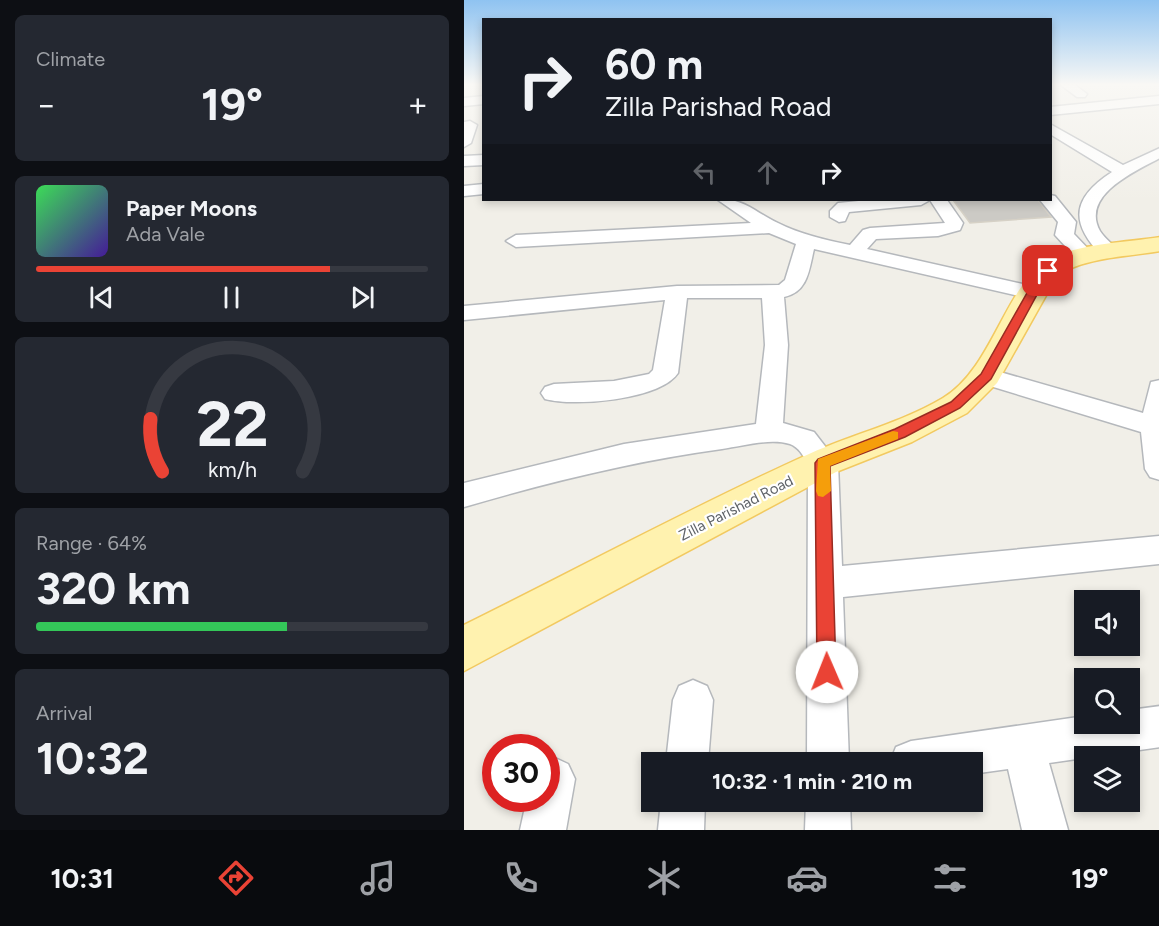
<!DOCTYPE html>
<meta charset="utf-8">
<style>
body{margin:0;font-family:Figtree,sans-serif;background:#242831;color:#f1f3f6;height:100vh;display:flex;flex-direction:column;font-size:22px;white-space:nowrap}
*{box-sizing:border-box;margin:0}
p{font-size:20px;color:#9ea1a6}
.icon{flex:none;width:33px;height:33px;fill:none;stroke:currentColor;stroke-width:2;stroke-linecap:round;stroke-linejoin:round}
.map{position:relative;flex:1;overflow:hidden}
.sheet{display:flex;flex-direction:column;gap:15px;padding:15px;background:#0d0f14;width:464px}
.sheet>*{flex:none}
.top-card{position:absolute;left:18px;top:18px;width:570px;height:183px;border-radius:0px;box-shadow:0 3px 9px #0003;background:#171b24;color:#f1f3f6;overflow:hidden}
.tools{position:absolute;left:610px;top:590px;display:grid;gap:12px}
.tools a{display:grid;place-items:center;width:66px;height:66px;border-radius:0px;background:#171b24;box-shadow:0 3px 9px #0003;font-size:30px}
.speed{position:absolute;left:18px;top:734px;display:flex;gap:12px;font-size:30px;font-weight:700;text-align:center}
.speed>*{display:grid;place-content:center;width:78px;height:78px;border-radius:50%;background:#171b24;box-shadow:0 3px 9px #0003;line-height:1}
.speed .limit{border:9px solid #d22;background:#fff;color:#111}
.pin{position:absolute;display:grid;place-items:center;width:51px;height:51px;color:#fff;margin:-26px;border-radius:12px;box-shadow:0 3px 9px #0006}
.me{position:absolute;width:66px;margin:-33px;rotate:359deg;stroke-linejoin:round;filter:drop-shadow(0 0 4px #0008)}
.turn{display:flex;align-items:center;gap:21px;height:126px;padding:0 24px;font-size:27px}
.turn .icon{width:78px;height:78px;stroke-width:2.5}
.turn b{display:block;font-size:42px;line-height:51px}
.lanes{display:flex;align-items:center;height:57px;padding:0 24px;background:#0003;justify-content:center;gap:30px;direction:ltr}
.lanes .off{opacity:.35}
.big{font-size:45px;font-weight:700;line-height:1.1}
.sheet .card{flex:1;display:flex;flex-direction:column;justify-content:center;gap:9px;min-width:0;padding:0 21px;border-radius:9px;background:#242831}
.sheet .dial{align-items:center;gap:0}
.dial svg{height:156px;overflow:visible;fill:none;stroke:#363941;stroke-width:7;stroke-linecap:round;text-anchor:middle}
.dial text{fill:#f1f3f6;stroke:none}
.song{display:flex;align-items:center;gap:18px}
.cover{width:72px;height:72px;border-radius:9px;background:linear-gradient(135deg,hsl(130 70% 55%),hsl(260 70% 35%))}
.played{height:6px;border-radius:3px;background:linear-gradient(90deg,#ea4335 75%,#363941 75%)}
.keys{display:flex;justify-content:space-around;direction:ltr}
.heat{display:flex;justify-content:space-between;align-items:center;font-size:33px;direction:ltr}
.charge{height:9px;border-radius:4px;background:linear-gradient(90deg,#34c759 64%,#363941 0)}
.trip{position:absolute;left:177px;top:752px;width:342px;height:60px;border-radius:0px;background:#171b24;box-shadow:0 3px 9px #0003;font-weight:700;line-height:60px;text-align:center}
.dock{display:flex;height:96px;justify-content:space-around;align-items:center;background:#090b0e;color:#9ea1a6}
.dock .icon{width:42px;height:42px}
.dock .active{color:#ea4335}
.dock b{font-size:27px;color:#f1f3f6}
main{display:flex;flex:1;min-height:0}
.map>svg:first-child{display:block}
.building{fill:#cccac5;stroke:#d6d1c6;stroke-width:1.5}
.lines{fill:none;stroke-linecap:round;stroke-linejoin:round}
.minor-casing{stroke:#b5b8bc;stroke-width:3}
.major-casing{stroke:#f2c960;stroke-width:3}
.minor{fill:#fff;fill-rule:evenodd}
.major{fill:#fff2af;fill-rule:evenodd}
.route{fill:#ea4335;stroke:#982c22;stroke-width:1.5}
.slow{fill:#f59e0b}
.labels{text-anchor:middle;stroke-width:4.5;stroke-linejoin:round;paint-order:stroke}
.street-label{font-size:15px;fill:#5f6368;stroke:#fff}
</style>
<main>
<section class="sheet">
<div class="card"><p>Climate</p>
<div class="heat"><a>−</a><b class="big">19°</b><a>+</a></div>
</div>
<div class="card">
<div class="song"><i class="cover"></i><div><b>Paper Moons</b><p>Ada Vale</p></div></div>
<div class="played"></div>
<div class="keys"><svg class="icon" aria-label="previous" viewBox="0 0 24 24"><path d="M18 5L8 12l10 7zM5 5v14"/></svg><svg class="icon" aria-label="pause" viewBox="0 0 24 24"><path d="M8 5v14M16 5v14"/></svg><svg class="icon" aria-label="next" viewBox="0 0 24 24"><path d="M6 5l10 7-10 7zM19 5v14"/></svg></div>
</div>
<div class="card dial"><svg viewBox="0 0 100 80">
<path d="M14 69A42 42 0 1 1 86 69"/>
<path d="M14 69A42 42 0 0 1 8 42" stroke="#ea4335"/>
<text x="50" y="56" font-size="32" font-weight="700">22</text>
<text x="50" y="72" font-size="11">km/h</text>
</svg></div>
<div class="card"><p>Range · 64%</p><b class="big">320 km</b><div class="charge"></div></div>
<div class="card"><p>Arrival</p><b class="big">10:32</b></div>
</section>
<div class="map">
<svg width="696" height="830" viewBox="0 0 696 830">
<rect width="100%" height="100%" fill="#f1efe8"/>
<path class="building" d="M489,200h85l13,17 -81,6z"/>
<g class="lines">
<defs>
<path id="minor" d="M597,85h14l12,9 -2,3h-8z
M20,96v8l-20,2v-8z
M696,96v8l-110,11v-8z
M6,121l7,4 -6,18 -7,4v-25z
M586,124l73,41 37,-17v10c-24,13 -80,37 -60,73 5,8 13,13 19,21l-3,4h-14c-33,-34 -30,-58 10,-84l-62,-38z
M20,155v10l-20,1v-10z
M20,184v10l-20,2v-10z
M586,195l5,1 21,26 -2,12 21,22 -3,4h-14l-23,-25 3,-13 -18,-22h10z
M254,200c25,-3 38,13 60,23 22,11 47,17 72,22l13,-15 7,-2 75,-5 -15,-23h17l16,23 -3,7 -22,6 -62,3 -9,10 173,39 3,5 -3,5 -8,1 -218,-50c-5,21 -6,43 -30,48l4,48 -5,78 31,9 24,31 4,103 318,-30v28l-317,33 6,165h-42l1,-298c-4,-7 -9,-17 -18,-20 -20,-6 -48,2 -68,5 -88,12 -173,33 -258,58v-24l160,-39 132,-20 9,-79 -3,-47h-75l-9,75c-18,27 -104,34 -133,26l-4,-6 4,-6 9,-3 60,-3 35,-7 4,-4 12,-70 -201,20v-14l213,-20 102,-1 6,-5 11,-36 -27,-11 -253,14 -10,-6 10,-6 235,-12z
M405,200h61l-9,5 -72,7 -4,9 -6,1 -9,-5v-6l8,-8z
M522,368l157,45 8,-31 9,-2v100l-10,-3 -5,-8 -4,-37 -164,-50 -4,-6 4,-6z
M229,680l14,6 6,14 -5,62h-42l7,-62 6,-14z
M696,706v41l-111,16 19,67h-46l-14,-61 -36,5v-12h-82l6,-15 15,-6 174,-25v7h45v-13z
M89,757l15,7 7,15 -9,51h-46l7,-32h19v-38z
M197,801h44l-1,29h-46z
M342,801h44l1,29h-46z"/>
<path id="major" d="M696,237v14c-34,6 -75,6 -103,25l-60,107 -30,30 -55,29 -76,30 -372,199v-46c115,-57 228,-118 345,-171 44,-20 92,-31 134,-56 50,-30 62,-113 106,-139 27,-15 79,-17 111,-22z"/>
</defs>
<use href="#minor" class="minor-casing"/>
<use href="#major" class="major-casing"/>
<use href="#minor" class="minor"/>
<use href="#major" class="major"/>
</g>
<linearGradient id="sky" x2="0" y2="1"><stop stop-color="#8fc3f1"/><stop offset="0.42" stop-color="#f9f8f5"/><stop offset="1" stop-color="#f9f8f5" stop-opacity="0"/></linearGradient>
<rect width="696" height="201" fill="url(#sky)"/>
<path class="route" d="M581,269l9,2 -16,22 -47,86 -31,29 -55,29 -75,29 6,206 -3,7 -6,3 -7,-3 -3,-7 -2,-209 3,-4 77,-30 56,-27 30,-28 46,-81z"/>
<path class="slow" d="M429,431l5,1v7l-68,27 1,25 -8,6 -5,-1 -2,-5 2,-32z"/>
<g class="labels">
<g class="street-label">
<text transform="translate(272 508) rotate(-27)" y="5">Zilla Parishad Road</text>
</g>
</g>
</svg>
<div class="tools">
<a><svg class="icon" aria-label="sound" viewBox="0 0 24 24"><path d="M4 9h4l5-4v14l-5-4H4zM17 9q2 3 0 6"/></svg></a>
<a><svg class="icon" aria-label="search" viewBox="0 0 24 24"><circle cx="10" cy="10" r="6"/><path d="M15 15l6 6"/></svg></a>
<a><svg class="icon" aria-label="layers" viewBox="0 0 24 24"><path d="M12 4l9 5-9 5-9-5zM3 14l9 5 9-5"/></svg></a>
</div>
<div class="speed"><div class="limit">30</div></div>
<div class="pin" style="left:584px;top:271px;background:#d93025"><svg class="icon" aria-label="arrive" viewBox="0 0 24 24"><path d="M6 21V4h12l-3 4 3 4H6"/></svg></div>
<svg class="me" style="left:363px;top:672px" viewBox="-20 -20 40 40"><circle r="19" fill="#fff"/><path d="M0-13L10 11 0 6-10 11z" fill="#ea4335"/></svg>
<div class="trip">10:32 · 1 min · 210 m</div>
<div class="top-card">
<div class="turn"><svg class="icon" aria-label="right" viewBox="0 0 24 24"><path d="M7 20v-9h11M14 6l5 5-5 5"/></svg><div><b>60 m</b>Zilla Parishad Road</div></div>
<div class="lanes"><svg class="icon off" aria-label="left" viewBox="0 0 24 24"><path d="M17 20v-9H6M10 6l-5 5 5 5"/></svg><svg class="icon off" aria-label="ahead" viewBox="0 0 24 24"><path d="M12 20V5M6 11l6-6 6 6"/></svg><svg class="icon" aria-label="right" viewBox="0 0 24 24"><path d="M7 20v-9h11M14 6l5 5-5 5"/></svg></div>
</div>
</div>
</main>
<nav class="dock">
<b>10:31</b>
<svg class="icon active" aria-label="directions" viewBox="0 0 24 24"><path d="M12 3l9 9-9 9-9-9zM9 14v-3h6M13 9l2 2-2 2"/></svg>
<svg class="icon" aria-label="music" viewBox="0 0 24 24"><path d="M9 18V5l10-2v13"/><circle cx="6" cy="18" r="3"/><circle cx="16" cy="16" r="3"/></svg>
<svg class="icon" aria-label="phone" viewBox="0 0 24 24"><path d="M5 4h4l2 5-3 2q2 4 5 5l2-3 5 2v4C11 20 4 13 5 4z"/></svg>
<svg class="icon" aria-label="climate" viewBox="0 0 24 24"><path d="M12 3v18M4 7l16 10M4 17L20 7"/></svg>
<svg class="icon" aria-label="car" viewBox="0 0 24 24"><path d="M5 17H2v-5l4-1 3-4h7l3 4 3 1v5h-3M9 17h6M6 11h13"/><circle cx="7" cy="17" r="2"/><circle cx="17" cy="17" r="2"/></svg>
<svg class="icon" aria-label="filters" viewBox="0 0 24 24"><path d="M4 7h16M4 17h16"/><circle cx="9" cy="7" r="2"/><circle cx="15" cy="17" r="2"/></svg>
<b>19°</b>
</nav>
